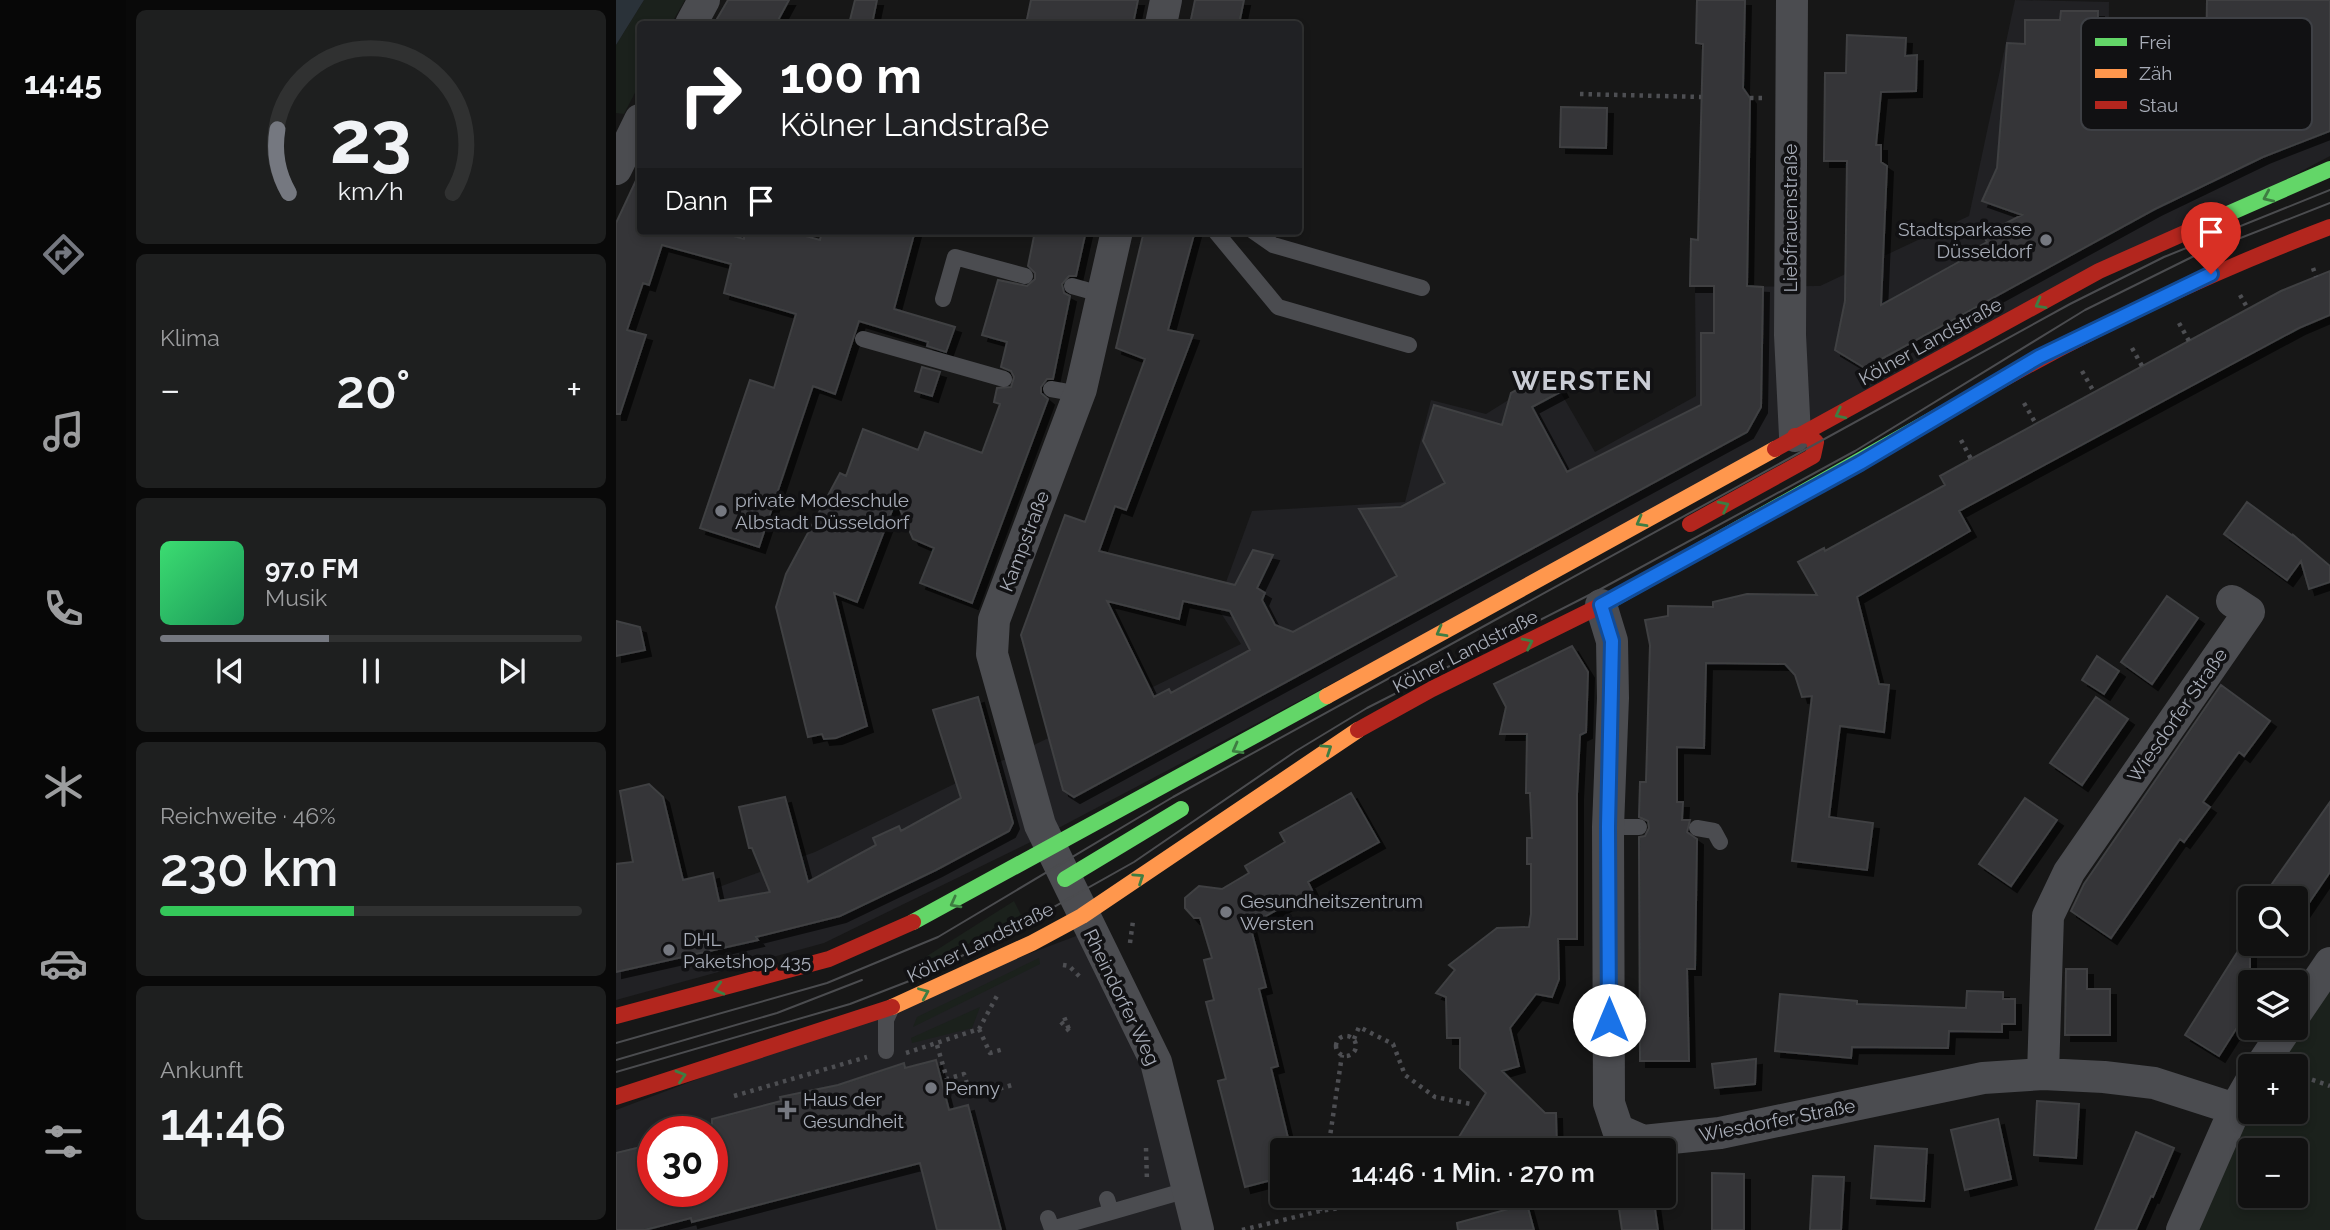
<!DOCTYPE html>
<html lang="de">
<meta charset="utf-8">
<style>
body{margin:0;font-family:Raleway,sans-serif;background:#1e1f1f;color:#f1f3f6;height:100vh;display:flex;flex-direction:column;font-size:26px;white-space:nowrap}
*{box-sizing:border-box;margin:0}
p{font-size:23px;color:#9c9d9f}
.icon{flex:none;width:38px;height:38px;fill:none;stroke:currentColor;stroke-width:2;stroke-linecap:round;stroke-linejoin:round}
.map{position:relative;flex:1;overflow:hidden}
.side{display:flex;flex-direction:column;gap:10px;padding:10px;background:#090909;width:490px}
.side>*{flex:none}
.guide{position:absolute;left:21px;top:21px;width:665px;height:214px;border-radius:7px;box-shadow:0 4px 10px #0003,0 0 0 2px #303131;background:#202124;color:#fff;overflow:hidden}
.tools{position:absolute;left:1622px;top:886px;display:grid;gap:14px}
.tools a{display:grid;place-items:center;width:70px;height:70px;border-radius:7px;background:#111;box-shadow:0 4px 10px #0003,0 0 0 2px #303131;font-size:35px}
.speed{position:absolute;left:21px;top:1116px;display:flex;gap:14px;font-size:35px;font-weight:700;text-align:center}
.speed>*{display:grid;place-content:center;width:91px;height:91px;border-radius:50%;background:#111;box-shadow:0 4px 10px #0003,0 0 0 2px #303131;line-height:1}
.speed .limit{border:10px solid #d22;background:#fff;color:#111}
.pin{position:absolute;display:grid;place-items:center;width:60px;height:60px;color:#fff;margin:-72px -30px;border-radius:50% 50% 50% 0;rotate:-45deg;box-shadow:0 0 7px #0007}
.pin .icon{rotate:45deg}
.me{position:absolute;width:77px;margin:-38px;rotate:0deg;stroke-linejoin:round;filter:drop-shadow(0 0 5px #0008)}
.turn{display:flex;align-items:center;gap:24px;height:147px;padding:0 28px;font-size:32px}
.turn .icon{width:91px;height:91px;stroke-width:2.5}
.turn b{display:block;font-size:49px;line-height:60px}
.then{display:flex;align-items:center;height:66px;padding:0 28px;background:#0003;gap:14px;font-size:26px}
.big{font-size:52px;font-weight:600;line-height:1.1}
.side .tile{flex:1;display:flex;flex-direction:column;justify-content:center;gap:10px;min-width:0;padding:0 24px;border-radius:10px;background:#1e1f1f}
.side .dial{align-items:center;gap:0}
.dial svg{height:182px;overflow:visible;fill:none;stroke:#303131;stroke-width:7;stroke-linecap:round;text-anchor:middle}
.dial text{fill:#f1f3f6;stroke:none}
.song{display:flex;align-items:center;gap:21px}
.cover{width:84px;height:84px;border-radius:10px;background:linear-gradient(135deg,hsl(140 70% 55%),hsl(150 70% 35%))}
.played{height:7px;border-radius:4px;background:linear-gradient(90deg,#757880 40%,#303131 40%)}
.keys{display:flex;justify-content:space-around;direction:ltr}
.heat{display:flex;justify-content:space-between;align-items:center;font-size:38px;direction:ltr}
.charge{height:10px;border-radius:5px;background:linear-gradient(90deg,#34c759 46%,#303131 0)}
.trip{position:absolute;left:654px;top:1138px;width:406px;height:70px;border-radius:7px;background:#111;box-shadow:0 4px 10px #0003,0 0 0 2px #303131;font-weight:600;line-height:70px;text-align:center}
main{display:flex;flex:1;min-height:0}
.dock{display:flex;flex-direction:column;width:126px;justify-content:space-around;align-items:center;background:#070707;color:#9c9d9f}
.dock .icon{width:49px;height:49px}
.dock .current{color:#757880}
.dock b{font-size:32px;color:#f1f3f6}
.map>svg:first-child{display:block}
.built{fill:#212124;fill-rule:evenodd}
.green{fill:#1b211c;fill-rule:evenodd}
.water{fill:#2a3239}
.building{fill:#343537;stroke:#3f4043;stroke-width:2;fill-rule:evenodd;filter:url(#shadow)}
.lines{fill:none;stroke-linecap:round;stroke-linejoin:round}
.path{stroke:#4d4e52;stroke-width:4.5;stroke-dasharray:3.5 5;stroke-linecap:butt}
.lane{stroke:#4b4c50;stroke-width:16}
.street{stroke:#4b4c50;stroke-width:32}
.fast{stroke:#63d668;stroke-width:16}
.slow{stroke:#ff974d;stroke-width:16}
.jam{stroke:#b3261e;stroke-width:16}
.tram{stroke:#4b4c4f;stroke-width:2}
.oneway{stroke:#3e7d42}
.route-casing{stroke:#114b97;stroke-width:18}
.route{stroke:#1a73e8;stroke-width:12}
.poi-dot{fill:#757880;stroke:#111113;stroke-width:2.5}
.labels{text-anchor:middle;stroke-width:7;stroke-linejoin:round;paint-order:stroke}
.street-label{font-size:19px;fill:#a8adb8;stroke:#111113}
.poi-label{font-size:19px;fill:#a8adb8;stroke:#111113;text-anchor:start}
.district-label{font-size:26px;font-weight:bold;letter-spacing:2px;fill:#c9ccd4;stroke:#111113}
.key{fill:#111113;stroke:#3e4045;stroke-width:2}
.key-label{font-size:19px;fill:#a8adb8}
</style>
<main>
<nav class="dock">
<b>14:45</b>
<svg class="icon current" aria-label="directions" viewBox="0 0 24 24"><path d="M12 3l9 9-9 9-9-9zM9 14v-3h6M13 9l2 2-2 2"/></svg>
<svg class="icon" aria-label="music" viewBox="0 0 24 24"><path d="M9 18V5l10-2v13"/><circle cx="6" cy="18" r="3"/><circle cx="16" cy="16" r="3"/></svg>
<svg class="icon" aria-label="phone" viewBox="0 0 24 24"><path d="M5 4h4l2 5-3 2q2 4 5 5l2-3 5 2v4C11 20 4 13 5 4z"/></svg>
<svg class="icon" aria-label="climate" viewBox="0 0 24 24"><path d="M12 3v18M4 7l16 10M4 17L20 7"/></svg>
<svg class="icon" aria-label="car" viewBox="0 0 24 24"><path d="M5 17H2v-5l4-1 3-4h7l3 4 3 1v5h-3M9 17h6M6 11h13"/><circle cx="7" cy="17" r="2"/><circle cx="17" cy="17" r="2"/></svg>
<svg class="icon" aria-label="filters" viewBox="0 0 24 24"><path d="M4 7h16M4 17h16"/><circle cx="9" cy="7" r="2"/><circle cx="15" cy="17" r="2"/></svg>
</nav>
<section class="side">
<div class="tile dial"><svg viewBox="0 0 100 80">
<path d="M14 69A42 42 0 1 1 86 69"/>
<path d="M14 69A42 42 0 0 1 9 41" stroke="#757880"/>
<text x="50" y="56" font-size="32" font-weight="700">23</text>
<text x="50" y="72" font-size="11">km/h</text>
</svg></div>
<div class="tile"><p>Klima</p>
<div class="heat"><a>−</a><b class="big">20°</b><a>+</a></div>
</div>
<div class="tile">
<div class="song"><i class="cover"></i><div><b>97.0 FM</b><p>Musik</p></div></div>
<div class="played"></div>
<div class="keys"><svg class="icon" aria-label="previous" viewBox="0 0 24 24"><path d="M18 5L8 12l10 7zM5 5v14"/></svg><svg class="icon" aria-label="pause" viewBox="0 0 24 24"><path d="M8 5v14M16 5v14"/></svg><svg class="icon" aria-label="next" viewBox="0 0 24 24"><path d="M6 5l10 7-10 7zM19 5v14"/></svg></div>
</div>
<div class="tile"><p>Reichweite · 46%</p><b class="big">230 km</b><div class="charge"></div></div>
<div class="tile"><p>Ankunft</p><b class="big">14:46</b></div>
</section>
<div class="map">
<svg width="1714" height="1230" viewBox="0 0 1714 1230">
<defs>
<filter id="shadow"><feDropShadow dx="6" dy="6" stdDeviation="0" flood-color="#0009"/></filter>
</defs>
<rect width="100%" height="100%" fill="#171717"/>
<path class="built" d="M1399,0l94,2 -1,150 222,-87v91l-1281,677 -225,110 -208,57v-85l81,-20 118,-43 426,-208 -24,-37 35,-96 153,-9 26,-102 55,14 64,-40 45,78 101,-56 -1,-109 125,-1 149,-70z
M468,933l67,141 47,156h-582v-120zM37,1132h59v60h-59z"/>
<path class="green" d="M28,0h41l-14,24h-31v59l-16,31 -8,-1v-68z
M398,901l8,16 -109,55 -4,-2 -1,-2z
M423,958l1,6 -127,63 4,-10z
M1714,988v242h-134l54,-119h46v-45h-19zM1634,1150h46v45h-46z
M364,1007l-8,21 -60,15 -1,-5z"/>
<path class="water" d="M0,0h28l-28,45z"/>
<path class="building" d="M112,0h61l-13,24h-62z
M239,0h22l-5,24h-23z
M415,0h107l-5,24h-107z
M579,0h49l-5,24h-49z
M1081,0h48l-2,88 7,10 -3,188 16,1 -2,120 -14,25 -673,365 -11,-7 -42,-155 44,-120 20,7 60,-163 -29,-11 28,-117h51l-27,99 25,5 -67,175 -11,-4 -16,45 136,34 18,-35 20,5 -16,33 8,5 -3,7 13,25 18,7 104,-56 -38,-67 42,-2 44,-24 -22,-42 11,-36 68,20 9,-32 41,-22 10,20 -30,16 35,65 134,-67v-72h13v-47h-24l1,-47 7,1 5,-196 -7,-1zM491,601l72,18 4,-18 47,10 20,39 -79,43 -2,-4 -15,8z
M1591,0h123v131l-67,26 -108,52 -290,159 -30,-18 10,-49 2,-140h-23l1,-88h21l1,-38 59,3 -1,18 12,-1 -1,36 -35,1 -5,53h5v17l6,4 -6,139 83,-46 -2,-3 25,-14 -4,-7 39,-20 -40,-14 15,-33 10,-125 18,1v-24h35l1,-9h37l-3,103 79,-2 1,-43 8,-7h23z
M945,107l46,1 -1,40 -46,-1z
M24,172v59h75l29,8 1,-8h42l33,9 2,-9h93l-21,78 61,18 -9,25 -19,-6 1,-4 -69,-21 -24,73 -22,-8 -54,161 -59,-19 50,-148 24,8 22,-74 -72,-21 7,-29 -69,-19 -13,40 -6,-2 -16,47 19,5 -26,79h-4v-191z
M419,231h51l-10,45h-7l-7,8 2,9 6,3 -17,83h-6l-6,8v6l7,6 -76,204 -52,-20 14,-35 -21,-9 -17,-39 -39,102 -23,-9 33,133 -31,12 -12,1 -2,-5 -14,3 -32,-130 10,-33 54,-101 6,3 17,-47 55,21 7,-18 57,21 18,-49 -6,-2 3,-14 14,-1 3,-10 -3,-6 -10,-4 6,-25 -25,-7 16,-55 29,6 8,-7v-6l-7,-7z
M1714,271v44l-31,13 -340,183 11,20 -113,66 22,87 10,1 -5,47 -44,-6 -11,91 44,6 -6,47 -75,-9 20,-165 -10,1 -7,-22 -10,-11 -79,-1 -2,85 -27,-1v55h6l-1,18h8l-3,12 10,7 -2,130h-8l2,92h-49l-1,-224 6,-1 4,-8 -1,-7 -9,-4 1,-35h6l4,-137 -5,-25 23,-4v-10l45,1v-5l34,-8 70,1 -19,-33 26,-14 1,3 120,-66 -5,-9 31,-17 310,-168z
M306,367l18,5 -8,24 -17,-5z
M1631,502l46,34 -1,-2 38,32v16l-21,7 -8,-28 -14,19 -63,-46z
M1551,596l31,22 -46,66 -31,-22z
M0,621l24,6 5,23 -29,6z
M956,646l16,26 -2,60 -6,3 -3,59v145h-19l1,40 -7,18 -16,-3 -26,34 9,38 -17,5 43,42h11l1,37h-106l35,-57 -26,-25v-30h-13l-1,-41 -10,-4 19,-23 -6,-5 48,-37 32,-1 2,-13v-50h-4v-26h5l-2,-45h-4l1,-59h-27l6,-27 -12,-23z
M1481,656l22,15 -15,23 -22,-14z
M1605,685l49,36 -26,35 -5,-4 -36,50 7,5 -26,35 -4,-3 -69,99 -40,-27 13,-27z
M362,697l35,126 -4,8 -73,39 -96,46 -84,21 2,3 -142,32v-108l17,-2 -13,-71 29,-7 14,13 20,83 30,-7 6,28 51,-9 -18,-44h-3l-10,-41 46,-10 23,85 68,-37 -3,-7 26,-12 2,5 60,-33 -28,-88z
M1480,697l32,22 -46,66 -32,-22z
M735,793l28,49 -71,40 4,8 -62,35 16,62 -7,2 19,77 -7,2 20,82h-8v27l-38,10 -27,-106 8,-2 -20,-77 8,-2 -10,-40 8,-2 -12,-40h-6l-9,-10v-10l14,-12 23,3 27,-16 -4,-7 40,-24 -5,-9z
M1409,798l32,22 -46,66 -32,-22z
M1714,802v70l-34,50v-24h-34z
M1634,932v75l-31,49 -34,-21z
M1450,969h21v20h23v46h-45z
M1351,991l36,1v7h12v25h-13v8l-53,-1 -1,17 -96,-1 -1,11 -76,-7 5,-57 77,7v3l109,4z
M1140,1059l-1,25 -40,4 -3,-24z
M320,1060l13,50 19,-5 33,125h-64l-17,-67 -228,59 -1,-4 -46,12h-29v-77l37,-9v48h59v-73l69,-18 -1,-4 58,-12 66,-22 1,5z
M1421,1101l42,3 -3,54 -42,-3z
M1382,1119l13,60 -46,11 -14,-60z
M1520,1132l38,16 -21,49 -2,-1 -15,34h-41z
M1259,1146l52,3 -3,52 -53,-3z
M1096,1173l32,1v56h-32z
M1197,1176l31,1 -3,53h-31z
M1001,1195h36l5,35h-36z
M911,1204l7,26h-76l-1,-7z"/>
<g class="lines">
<path class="path" d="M964,94l121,3
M1134,98h14
M1697,268l3,9
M1624,295l8,14
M1563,323l10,18
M1516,348l10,18
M1466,371l12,21
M1408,403l12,21
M1345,440l10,19
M514,943l3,-22
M447,965l6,1 12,12
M445,1022l9,10 -7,-18
M363,1029l11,24 14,-4
M720 1046a10 10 0 1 1 20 0a10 10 0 1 1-20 0Z
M738,1039l5,-12 34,17 12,31 30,22 36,7
M321,1045l10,34 17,-5 5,16 13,4 30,-9
M290,1053l73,-24 19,-35
M1680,1074l34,12
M118,1096l133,-39
M530,1148l1,33
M712,1150l14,-95
M957,1150l2,-4 18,-7
M704,1211l2,-16
M626,1230l78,-19 107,-16"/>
<path class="lane" d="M599,231l63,76 131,38
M637,231l20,14 149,43
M456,286l32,9
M327,299l12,-42 70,19
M247,339l141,40
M435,389l28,5
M992,827h31
M1081,828l17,3 6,11
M270,1051v-31l5,-11
M491,1199l4,13 76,-22
M432,1218l4,11 59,-17"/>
<path class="street" d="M1176,0l-2,335 5,101
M75,24l13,-24
M545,24l5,-24
M0,169l24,-49
M501,231l-36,158 -87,231 -2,34 48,171 116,237 42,168
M985,605l11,36 1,57 -5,129 1,276 9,27 25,11 77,-8 263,-55 60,-4 61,3 50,6 81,26
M1680,1013l34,-50
M1645,1066l26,-39
M1427,1074l5,-158 21,-44 180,-260 -17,-11
M1566,1230l53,-121 15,-26"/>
<path class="fast" d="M1582,227l132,-58
M992,602l334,-188
M449,879l116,-70
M297,922l414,-226"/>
<path class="slow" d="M711,696l448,-247
M276,1007l140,-64 50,-27 276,-186"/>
<path class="jam" d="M1326,414c124,-73 253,-136 388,-187
M1159,449l324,-178 99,-44
M1074,524l123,-68 3,-14 -8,-7 -13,1
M742,730l74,-41 176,-87
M0,1016l213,-57 84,-37
M0,1097l276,-90"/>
<path class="tram" d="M0,1043l211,-60 111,-46 235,-140 897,-493 94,-47 166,-67
M0,1060l161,-47 85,-33
M0,1072l234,-68 67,-26 87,-43 130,-73 162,-111 71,-43 232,-118 256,-139 230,-141 107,-53 138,-54"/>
</g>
<defs><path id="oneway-chevron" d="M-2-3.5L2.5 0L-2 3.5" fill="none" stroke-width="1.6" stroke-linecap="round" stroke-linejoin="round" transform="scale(1.75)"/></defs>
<g class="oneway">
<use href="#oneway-chevron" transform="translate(1652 197) rotate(156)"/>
<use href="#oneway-chevron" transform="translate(1424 304) rotate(151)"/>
<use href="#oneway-chevron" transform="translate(1224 414) rotate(153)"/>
<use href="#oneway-chevron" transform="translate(1108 506) rotate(-27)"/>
<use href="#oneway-chevron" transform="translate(1025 522) rotate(151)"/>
<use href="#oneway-chevron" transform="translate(825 632) rotate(151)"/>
<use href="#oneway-chevron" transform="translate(912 643) rotate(-26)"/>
<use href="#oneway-chevron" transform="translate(621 749) rotate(151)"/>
<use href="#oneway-chevron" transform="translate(711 749) rotate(-34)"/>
<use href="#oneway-chevron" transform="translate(523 878) rotate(-34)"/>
<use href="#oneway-chevron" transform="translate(339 903) rotate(152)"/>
<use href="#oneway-chevron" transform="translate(103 989) rotate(165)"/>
<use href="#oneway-chevron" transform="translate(308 993) rotate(-23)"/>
<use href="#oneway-chevron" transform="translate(65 1076) rotate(-17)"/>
</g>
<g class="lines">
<defs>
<path id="route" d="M993,1020l-1,-193 4,-186 -11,-36 259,-142 179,-106 172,-83"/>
</defs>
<use href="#route" class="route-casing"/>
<use href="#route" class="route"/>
</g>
<g class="poi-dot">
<circle cx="1430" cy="240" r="7"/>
<circle cx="105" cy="511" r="7"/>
<circle cx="610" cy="912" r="7"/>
<circle cx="53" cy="950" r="7"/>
<circle cx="315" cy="1088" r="7"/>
<path d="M167.5 1099.5h7v7h7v7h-7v7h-7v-7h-7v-7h7z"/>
</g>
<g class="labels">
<g class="street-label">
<text transform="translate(1174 218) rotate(-90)" y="7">Liebfrauenstraße</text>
<text transform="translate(1314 341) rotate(-29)" y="7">Kölner Landstraße</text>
<text transform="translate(408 541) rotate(-69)" y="7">Kampstraße</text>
<text transform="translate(849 651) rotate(-27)" y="7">Kölner Landstraße</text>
<text transform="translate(1561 715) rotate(-55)" y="7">Wiesdorfer Straße</text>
<text transform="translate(364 942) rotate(-26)" y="7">Kölner Landstraße</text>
<text transform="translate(506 997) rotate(64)" y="7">Rheindorfer Weg</text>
<text transform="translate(1161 1120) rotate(-11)" y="7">Wiesdorfer Straße</text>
</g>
<g class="poi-label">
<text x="1416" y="236" text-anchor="end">Stadtsparkasse<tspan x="1416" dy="22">Düsseldorf</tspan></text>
<text x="119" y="507">private Modeschule<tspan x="119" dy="22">Albstadt Düsseldorf</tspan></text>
<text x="624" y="908">Gesundheitszentrum<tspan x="624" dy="22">Wersten</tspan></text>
<text x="67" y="946">DHL<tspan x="67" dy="22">Paketshop 435</tspan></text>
<text x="329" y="1095">Penny</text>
<text x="187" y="1106">Haus der<tspan x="187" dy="22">Gesundheit</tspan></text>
</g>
<g class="district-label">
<text x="967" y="390">WERSTEN</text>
</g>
</g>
<rect x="1465" y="18" width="231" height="112" rx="10" class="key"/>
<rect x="1479" y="38" width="32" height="8" fill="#63d668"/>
<rect x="1479" y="69" width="32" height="9" fill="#ff974d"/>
<rect x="1479" y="101" width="32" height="8" fill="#b3261e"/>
<g class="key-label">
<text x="1523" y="49">Frei</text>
<text x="1523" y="80">Zäh</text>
<text x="1523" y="112">Stau</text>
</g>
</svg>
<div class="tools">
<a><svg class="icon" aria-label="search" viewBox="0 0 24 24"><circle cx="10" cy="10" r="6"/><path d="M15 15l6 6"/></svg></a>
<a><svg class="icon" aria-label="layers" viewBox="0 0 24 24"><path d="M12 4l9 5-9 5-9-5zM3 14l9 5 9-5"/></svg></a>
<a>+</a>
<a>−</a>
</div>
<div class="speed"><div class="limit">30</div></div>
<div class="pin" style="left:1595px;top:274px;background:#d93025"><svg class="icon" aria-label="arrive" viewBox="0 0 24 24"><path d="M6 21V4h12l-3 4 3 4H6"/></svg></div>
<svg class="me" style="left:993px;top:1020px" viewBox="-20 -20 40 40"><circle r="19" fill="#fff"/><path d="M0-13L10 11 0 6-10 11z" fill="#1a73e8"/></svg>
<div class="trip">14:46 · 1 Min. · 270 m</div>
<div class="guide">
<div class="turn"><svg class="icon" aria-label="right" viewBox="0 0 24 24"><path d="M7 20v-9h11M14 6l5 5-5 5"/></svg><div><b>100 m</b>Kölner Landstraße</div></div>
<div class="then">Dann<svg class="icon" aria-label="arrive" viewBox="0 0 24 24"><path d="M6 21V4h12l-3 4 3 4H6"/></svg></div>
</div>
</div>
</main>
